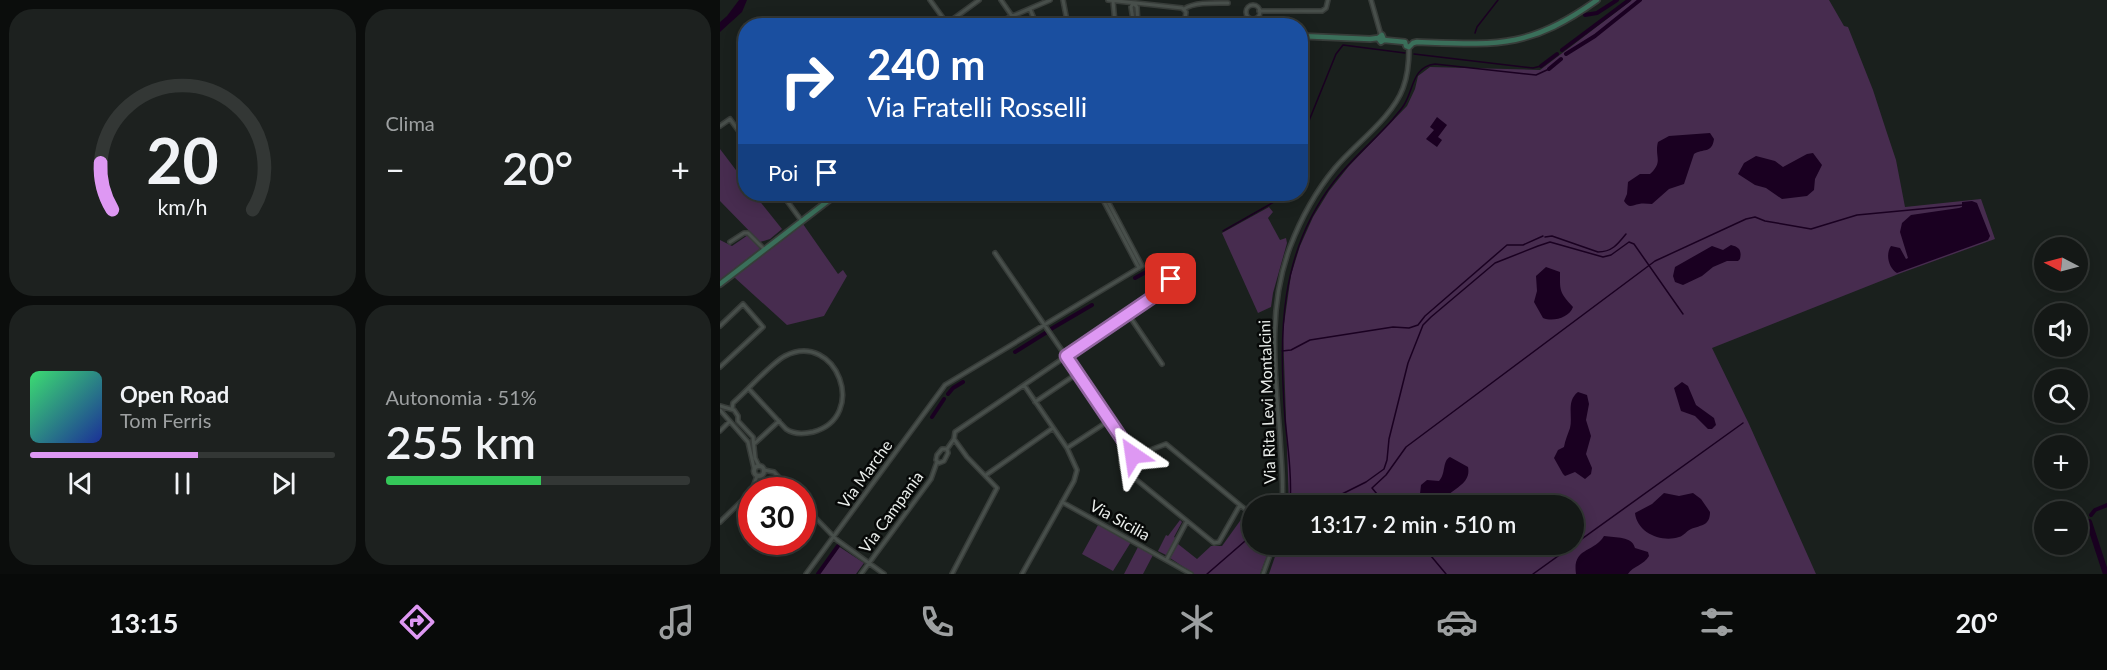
<!DOCTYPE html>
<html lang="it">
<meta charset="utf-8">
<style>
body{margin:0;font-family:Lato,sans-serif;background:#1d211f;color:#f1f3f6;height:100vh;display:flex;flex-direction:column;font-size:22px;white-space:nowrap}
*{box-sizing:border-box;margin:0}
p{font-size:20px;color:#9da0a1}
.icon{flex:none;width:33px;height:33px;fill:none;stroke:currentColor;stroke-width:2;stroke-linecap:round;stroke-linejoin:round}
.map{position:relative;flex:1;overflow:hidden}
.side{display:flex;flex-direction:column;gap:9px;padding:9px;background:#0b0d0c;width:720px}
.side>*{flex:none}
.guide{position:absolute;left:18px;top:18px;width:570px;height:183px;border-radius:24px;box-shadow:0 3px 15px #0003,0 0 0 2px #333735;background:#1a4fa0;color:#fff;overflow:hidden}
.needle{width:39px;rotate:276deg}
.tools{position:absolute;left:1314px;top:237px;display:grid;gap:12px}
.tools a{display:grid;place-items:center;width:54px;height:54px;border-radius:50%;background:#141816;box-shadow:0 3px 15px #0003,0 0 0 2px #333735;font-size:30px}
.speed{position:absolute;left:18px;top:477px;display:flex;gap:12px;font-size:30px;font-weight:700;text-align:center}
.speed>*{display:grid;place-content:center;width:78px;height:78px;border-radius:50%;background:#141816;box-shadow:0 3px 15px #0003,0 0 0 2px #333735;line-height:1}
.speed .limit{border:9px solid #d22;background:#fff;color:#111}
.pin{position:absolute;display:grid;place-items:center;width:51px;height:51px;color:#fff;margin:-26px;border-radius:12px;box-shadow:0 3px 9px #0006}
.me{position:absolute;width:66px;margin:-33px;rotate:328deg;stroke-linejoin:round;filter:drop-shadow(0 0 4px #0008)}
.turn{display:flex;align-items:center;gap:21px;height:126px;padding:0 30px;font-size:27px}
.turn .icon{width:78px;height:78px;stroke-width:2.5}
.turn b{display:block;font-size:42px;line-height:51px}
.then{display:flex;align-items:center;height:57px;padding:0 30px;background:#0003;gap:12px;font-size:22px}
.big{font-size:45px;font-weight:600;line-height:1.1}
.side .card{flex:1;display:flex;flex-direction:column;justify-content:center;gap:9px;min-width:0;padding:0 21px;border-radius:24px;background:#1d211f}
.side .dial{align-items:center;gap:0}
.dial svg{height:156px;overflow:visible;fill:none;stroke:#333735;stroke-width:7;stroke-linecap:round;text-anchor:middle}
.dial text{fill:#f1f3f6;stroke:none}
.song{display:flex;align-items:center;gap:18px}
.cover{width:72px;height:72px;border-radius:9px;background:linear-gradient(135deg,hsl(140 70% 55%),hsl(230 70% 35%))}
.played{height:6px;border-radius:3px;background:linear-gradient(90deg,#de98f3 55%,#333735 55%)}
.keys{display:flex;justify-content:space-around;direction:ltr}
.heat{display:flex;justify-content:space-between;align-items:center;font-size:33px;direction:ltr}
.charge{height:9px;border-radius:4px;background:linear-gradient(90deg,#34c759 51%,#333735 0)}
.side .tiles{flex:1;display:grid;gap:9px;grid-template-columns:repeat(2,1fr)}
.trip{position:absolute;left:522px;top:495px;width:342px;height:60px;border-radius:30px;background:#141816;box-shadow:0 3px 15px #0003,0 0 0 2px #333735;font-weight:600;line-height:60px;text-align:center}
.tabs{display:flex;height:96px;justify-content:space-around;align-items:center;background:#080a09;color:#9da0a1}
.tabs .icon{width:42px;height:42px}
.tabs .on{color:#de98f3}
.tabs b{font-size:27px;color:#f1f3f6}
main{display:flex;flex:1;min-height:0}
.map>svg:first-child{display:block}
.green{fill:#472c4f}
.water{fill:#1a0021}
.lines{fill:none;stroke-linecap:round;stroke-linejoin:round}
.stream{stroke:#1a0021;stroke-width:1.5}
.canal{stroke:#1a0021;stroke-width:4}
.river{stroke:#1a0021;stroke-width:6}
.minor-casing{stroke:#373c39;stroke-width:6}
.tertiary-casing{stroke:#373c39;stroke-width:7}
.secondary-casing{stroke:#373c39;stroke-width:8}
.minor{stroke:#484f4b;stroke-width:3}
.tertiary{stroke:#484f4b;stroke-width:4}
.secondary{stroke:#3a6f5a;stroke-width:4.5}
.route-casing{stroke:#90639e;stroke-width:15}
.route{stroke:#de98f3;stroke-width:10}
.labels{text-anchor:middle;stroke-width:5;stroke-linejoin:round;paint-order:stroke}
.street-label{font-size:16px;fill:#eaeeeb;stroke:#070908}
</style>
<main>
<section class="side">
<div class="tiles">
<div class="card dial"><svg viewBox="0 0 100 80">
<path d="M14 69A42 42 0 1 1 86 69"/>
<path d="M14 69A42 42 0 0 1 8 45" stroke="#de98f3"/>
<text x="50" y="56" font-size="32" font-weight="700">20</text>
<text x="50" y="72" font-size="11">km/h</text>
</svg></div>
<div class="card"><p>Clima</p>
<div class="heat"><a>−</a><b class="big">20°</b><a>+</a></div>
</div>
<div class="card">
<div class="song"><i class="cover"></i><div><b>Open Road</b><p>Tom Ferris</p></div></div>
<div class="played"></div>
<div class="keys"><svg class="icon" aria-label="previous" viewBox="0 0 24 24"><path d="M18 5L8 12l10 7zM5 5v14"/></svg><svg class="icon" aria-label="pause" viewBox="0 0 24 24"><path d="M8 5v14M16 5v14"/></svg><svg class="icon" aria-label="next" viewBox="0 0 24 24"><path d="M6 5l10 7-10 7zM19 5v14"/></svg></div>
</div>
<div class="card"><p>Autonomia · 51%</p><b class="big">255 km</b><div class="charge"></div></div>
</div>
</section>
<div class="map">
<svg width="1387" height="574" viewBox="0 0 1387 574">
<rect width="100%" height="100%" fill="#1a201d"/>
<path class="green" d="M912,0h197l15,26 4,1 25,63 13,40 10,30 9,47 76,-8 14,40 -94,34 -189,75 37,76 67,150h-547l10,-29 295,-1v-38l-285,-1 -6,-174 8,-56 9,-29 13,-29 16,-26 20,-25 58,-60 8,-17 3,-13 12,-9 110,3z
M0,149l25,33 1,12h8l28,35 -12,10 -10,3 -40,-41z
M549,207l4,5 -5,6 12,22 6,-2 1,5 -14,50 -2,14 -13,6 -36,-80z
M83,224l35,50 5,-4 4,6 -23,40 -37,9 -53,-48z
M28,235l13,13 -41,32v-40l12,6z
M525,514h7v30l19,1 -11,29h-66l-24,-16 8,-14 19,15 14,-13h11z
M460,520l2,2 -8,15 2,1 -10,17 -8,-4 8,-16 2,1z
M378,525l33,17 -18,29 -31,-17z
M118,546l26,17 -8,11h-38z
M418,547l15,8 -10,19h-19z"/>
<path class="water" d="M19,0h8l-5,12 -22,20v-10l7,-6z
M717,117l10,8 -9,12 4,3 -5,7 -11,-8 8,-9 -4,-3z
M990,133l4,6c-2,15 -11,9 -20,15l-10,30 -15,5 -17,15c-4,0 -8,-1 -13,0 -7,1 -10,5 -15,-3l3,-7 1,-12 12,-8h10c14,-13 4,-17 8,-32l11,-6z
M1093,153l9,12 -7,14 -1,11 -7,6 -25,3 -16,-11 -11,-3 -17,-11 6,-11 12,-7 19,5 8,6 24,-13z
M1252,201l5,2 13,33 -2,4 -91,33c-8,-5 -12,-18 -6,-27l9,2 6,11 2,-1 -8,-26 2,-9 9,-8 48,-7 3,-1v-5z
M1011,245c8,2 11,5 9,14l-2,2h-11l-14,6 -11,9 -19,9 -8,-3 -2,-6 2,-9 37,-21 11,4z
M826,267l14,5c0,19 -1,20 13,35 -4,11 -20,15 -30,11l-9,-16 3,-11 -1,-15z
M962,382l6,4 8,19 18,13 2,7 -4,4h-4l-13,-13 -14,-5 -7,-23z
M858,392l9,3 2,9 -3,16 5,16 -5,18 6,14 -1,6 -6,5 -10,-7 -10,4 -2,-2 -9,-16 4,-8 6,-3c1,-7 4,-13 6,-19 3,-12 -4,-27 8,-36z
M730,457l18,10c3,15 -11,20 -20,28l-1,4 3,6h-16l-4,-3 -16,3 -2,-3 8,-8 1,-9 6,-5 12,1c7,-7 3,-20 11,-24z
M944,493l15,3 14,-3 8,6 9,13c0,14 -9,13 -19,17 -5,2 -7,7 -12,8 -17,6 -42,-4 -44,-24l17,-9z
M884,536c12,2 28,0 31,12l13,4 1,4c-5,9 -16,10 -21,18h-52c-4,-27 18,-21 28,-38z"/>
<g class="lines">
<path class="stream" d="M755,33l2,-6 21,-27
M694,54l119,14 8,-2
M580,143l36,-89 7,-9 62,8
M503,231l58,-33 1,-4
M825,237l7,-1 46,16c14,0 20,-8 28,-18
M562,351l9,-1 19,-10 83,-13 16,1 9,-3 7,-9 82,-71h16l20,-9
M570,506c2,-29 -2,-58 -5,-87 -6,-86 -6,-165 48,-236 18,-24 41,-42 60,-64 3,-4 8,-9 11,-14 10,-16 8,-38 31,-41l101,11 13,-6
M584,506h5
M598,506l48,-24 18,-13 3,-9 2,-21 19,-76 15,-38 8,-8 64,-54 43,-17 12,-4 53,15 8,-2 18,-13 5,2 49,70
M667,506l-15,-18 14,-13 20,-28 249,-186 91,-42 9,-2 10,4 46,8 46,-14 106,-10
M701,544l25,30
M487,574l45,-39
M813,574l210,-151"/>
<path class="canal" d="M865,15l12,-2 20,-13
M842,50l67,-50
M846,54l29,-18 45,-36
M821,66l16,-12
M829,69l12,-10
M415,278l26,-14
M331,329l41,-24
M295,352l32,-20
M228,394l5,-6 10,-6
M212,417l12,-18
M1371,515l4,-5 12,-5
M98,574l20,-28"/>
<path class="river" d="M1369,522l17,52"/>
<defs>
<path id="minor" d="M210,0l13,18 13,8
M281,0l11,16
M343,0l5,26
M388,0l74,8 4,4 -2,14
M651,0l10,35
M526 12a7 7 0 1 1 14 0a7 7 0 1 1-14 0Z
M310,9l7,17
M464,9c11,-7 31,-6 44,-6
M539,11h63l4,-3 2,-8
M281,21l49,-21
M229,22l30,-22
M348,23h47l-2,-22
M414,26l-3,-19 2,-4 4,4 1,19
M0,126l10,-7 16,22
M62,194l19,26
M380,194l39,74
M10,242l14,-9h4l16,16
M275,253l138,201
M408,314l34,50
M0,326l23,-22 20,23 -43,40
M315,402l43,-29
M0,406l14,4 4,6v5l15,16 2,21 4,8
M12,409l1,-6c13,-11 38,-40 52,-47 52,-26 84,61 28,76 -9,2 -20,2 -27,-3l-37,-40
M0,410l28,32 6,26
M0,431l9,-9
M34,444l25,-23
M347,448l43,-28
M222,449h5l1,4 -4,8 -5,2 -3,-3 1,-5z
M227,449l7,-10 1,-7 216,-147v-6l-12,-22
M44,470l10,2 17,18
M266,475l67,-47
M32,490l5,-14
M342,502l129,72
M82,504l35,36 47,34
M520,505l-21,37 -5,1 -92,-75 -1,-7 45,-17 74,61 10,8
M562,506c2,-23 -1,-46 -2,-69 -5,-65 -13,-128 10,-190 11,-29 26,-56 45,-79 21,-25 57,-50 68,-80 5,-13 6,-27 6,-40
M0,522l32,-31
M447,559l20,-38
M86,574l139,-189 197,-119 -38,-72
M141,574l70,-95 6,-17
M232,574l45,-86 -30,-31 -13,-18
M302,574l52,-93 3,-11 -10,-22 -43,-63
M543,574l11,-30"/>
<path id="tertiary" d="M34 471a5 5 0 1 1 10 0a5 5 0 1 1-10 0Z"/>
<path id="secondary" d="M580,36l70,3 8,-1 4,-3 2,5
M658,38l3,4 3,-2 21,2 1,4 3,1 4,-4 4,-1c80,3 112,7 180,-42
M0,284l117,-90"/>
</defs>
<use href="#minor" class="minor-casing"/>
<use href="#tertiary" class="tertiary-casing"/>
<use href="#secondary" class="secondary-casing"/>
<use href="#minor" class="minor"/>
<use href="#tertiary" class="tertiary"/>
<use href="#secondary" class="secondary"/>
</g>
<g class="lines">
<defs>
<path id="route" d="M413,455l-67,-99 103,-70 3,-3 -1,-4"/>
</defs>
<use href="#route" class="route-casing"/>
<use href="#route" class="route"/>
</g>
<g class="labels">
<g class="street-label">
<text transform="translate(547 402) rotate(-92)" y="6">Via Rita Levi Montalcini</text>
<text transform="translate(145 474) rotate(-54)" y="6">Via Marche</text>
<text transform="translate(171 512) rotate(-54)" y="6">Via Campania</text>
<text transform="translate(400 520) rotate(29)" y="6">Via Sicilia</text>
</g>
</g>
</svg>
<div class="tools">
<a><svg class="needle" viewBox="-14 -14 28 28"><path d="M0-13l5 13h-10z" fill="#e53935"/><path d="M0 13l5-13h-10z" fill="#9da0a1"/></svg></a>
<a><svg class="icon" aria-label="sound" viewBox="0 0 24 24"><path d="M4 9h4l5-4v14l-5-4H4zM17 9q2 3 0 6"/></svg></a>
<a><svg class="icon" aria-label="search" viewBox="0 0 24 24"><circle cx="10" cy="10" r="6"/><path d="M15 15l6 6"/></svg></a>
<a>+</a>
<a>−</a>
</div>
<div class="speed"><div class="limit">30</div></div>
<div class="pin" style="left:451px;top:279px;background:#d93025"><svg class="icon" aria-label="arrive" viewBox="0 0 24 24"><path d="M6 21V4h12l-3 4 3 4H6"/></svg></div>
<svg class="me" style="left:413px;top:455px" viewBox="-20 -20 40 40"><path d="M0-17L14 15 0 8-14 15z" fill="#de98f3" stroke="#fff" stroke-width="4"/></svg>
<div class="trip">13:17 · 2 min · 510 m</div>
<div class="guide">
<div class="turn"><svg class="icon" aria-label="right" viewBox="0 0 24 24"><path d="M7 20v-9h11M14 6l5 5-5 5"/></svg><div><b>240 m</b>Via Fratelli Rosselli</div></div>
<div class="then">Poi<svg class="icon" aria-label="arrive" viewBox="0 0 24 24"><path d="M6 21V4h12l-3 4 3 4H6"/></svg></div>
</div>
</div>
</main>
<nav class="tabs">
<b>13:15</b>
<svg class="icon on" aria-label="directions" viewBox="0 0 24 24"><path d="M12 3l9 9-9 9-9-9zM9 14v-3h6M13 9l2 2-2 2"/></svg>
<svg class="icon" aria-label="music" viewBox="0 0 24 24"><path d="M9 18V5l10-2v13"/><circle cx="6" cy="18" r="3"/><circle cx="16" cy="16" r="3"/></svg>
<svg class="icon" aria-label="phone" viewBox="0 0 24 24"><path d="M5 4h4l2 5-3 2q2 4 5 5l2-3 5 2v4C11 20 4 13 5 4z"/></svg>
<svg class="icon" aria-label="climate" viewBox="0 0 24 24"><path d="M12 3v18M4 7l16 10M4 17L20 7"/></svg>
<svg class="icon" aria-label="car" viewBox="0 0 24 24"><path d="M5 17H2v-5l4-1 3-4h7l3 4 3 1v5h-3M9 17h6M6 11h13"/><circle cx="7" cy="17" r="2"/><circle cx="17" cy="17" r="2"/></svg>
<svg class="icon" aria-label="filters" viewBox="0 0 24 24"><path d="M4 7h16M4 17h16"/><circle cx="9" cy="7" r="2"/><circle cx="15" cy="17" r="2"/></svg>
<b>20°</b>
</nav>
